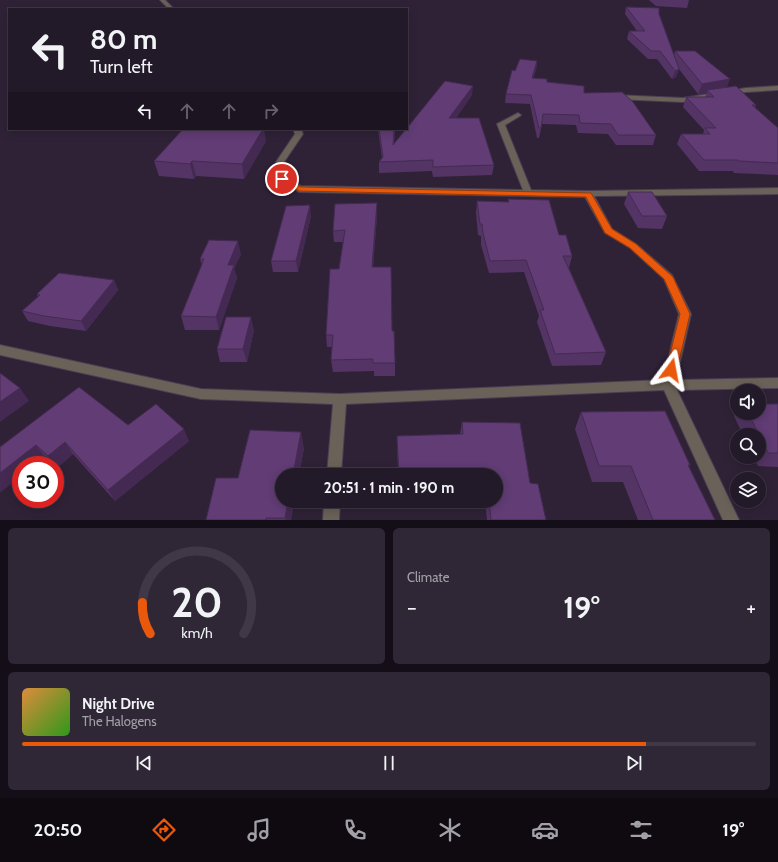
<!DOCTYPE html>
<meta charset="utf-8">
<style>
body{margin:0;font-family:Cabin,sans-serif;background:#2f2735;color:#f1f3f6;height:100vh;display:flex;flex-direction:column;font-size:15px;white-space:nowrap}
*{box-sizing:border-box;margin:0}
p{font-size:13px;color:#a3a1a8}
.icon{flex:none;width:22px;height:22px;fill:none;stroke:currentColor;stroke-width:2;stroke-linecap:round;stroke-linejoin:round}
.map{position:relative;height:520px;overflow:hidden}
.sheet{display:flex;flex-direction:column;gap:8px;padding:8px;background:#130e17;flex:1}
.sheet>*{flex:none}
.top-card{position:absolute;left:8px;top:8px;width:400px;height:122px;border-radius:0px;box-shadow:0 2px 10px #0003,0 0 0 1px #403846;background:#231a29;color:#f1f3f6;overflow:hidden}
.buttons{position:absolute;left:730px;top:384px;display:grid;gap:8px}
.buttons a{display:grid;place-items:center;width:36px;height:36px;border-radius:50%;background:#231a29;box-shadow:0 2px 10px #0003,0 0 0 1px #403846;font-size:20px}
.speed{position:absolute;left:12px;top:456px;display:flex;gap:8px;font-size:20px;font-weight:700;text-align:center}
.speed>*{display:grid;place-content:center;width:52px;height:52px;border-radius:50%;background:#231a29;box-shadow:0 2px 10px #0003,0 0 0 1px #403846;line-height:1}
.speed .limit{border:6px solid #d22;background:#fff;color:#111}
.pin{position:absolute;display:grid;place-items:center;width:34px;height:34px;color:#fff;margin:-17px;border:2px solid #fff;border-radius:50%;box-shadow:0 1px 4px #0007}
.me{position:absolute;width:44px;margin:-22px;rotate:13deg;stroke-linejoin:round;filter:drop-shadow(0 0 3px #0008)}
.turn{display:flex;align-items:center;gap:14px;height:84px;padding:0 16px;font-size:18px}
.turn .icon{width:52px;height:52px;stroke-width:2.5}
.turn b{display:block;font-size:28px;line-height:34px}
.lanes{display:flex;align-items:center;height:38px;padding:0 16px;background:#0003;justify-content:center;gap:20px;direction:ltr}
.lanes .off{opacity:.35}
.big{font-size:30px;font-weight:700;line-height:1.1}
.sheet .card{flex:1;display:flex;flex-direction:column;justify-content:center;gap:6px;min-width:0;padding:0 14px;border-radius:6px;background:#2f2735}
.sheet .dial{align-items:center;gap:0}
.dial svg{height:104px;overflow:visible;fill:none;stroke:#403846;stroke-width:7;stroke-linecap:round;text-anchor:middle}
.dial text{fill:#f1f3f6;stroke:none}
.song{display:flex;align-items:center;gap:12px}
.cover{width:48px;height:48px;border-radius:6px;background:linear-gradient(135deg,hsl(30 70% 55%),hsl(110 70% 35%))}
.played{height:4px;border-radius:2px;background:linear-gradient(90deg,#ea580c 85%,#403846 85%)}
.keys{display:flex;justify-content:space-around;direction:ltr}
.heat{display:flex;justify-content:space-between;align-items:center;font-size:22px;direction:ltr}
.sheet .tiles{flex:1;display:grid;gap:8px;grid-template-columns:1fr 1fr}
.card:last-child{grid-column:span 2}
.trip{position:absolute;left:275px;top:468px;width:228px;height:40px;border-radius:20px;background:#231a29;box-shadow:0 2px 10px #0003,0 0 0 1px #403846;font-weight:700;line-height:40px;text-align:center}
.tab-bar{display:flex;height:64px;justify-content:space-around;align-items:center;background:#0e0a10;color:#a3a1a8}
.tab-bar .icon{width:28px;height:28px}
.tab-bar .active{color:#ea580c}
.tab-bar b{font-size:18px;color:#f1f3f6}
.map>svg:first-child{display:block}
.lines{fill:none;stroke-linecap:round;stroke-linejoin:round}
.minor-casing{stroke:#4a3e52;stroke-width:2}
.minor{fill:#6a6258;fill-rule:evenodd}
.wall{fill:#533465}
.shaded-wall{fill:#442a52}
.building{fill:#613c75;stroke:#442a52}
.route{fill:#ea580c;stroke:#983908}
</style>
<div class="map">
<svg width="778" height="520" viewBox="0 0 778 520">
<rect width="100%" height="100%" fill="#2f2237"/>
<g class="lines">
<defs>
<path id="minor" d="M160,0h5l9,9h-5z
M778,86v4l-32,2 -63,10 -68,-3 -3,-2 3,-2 68,3 63,-10z
M518,113l3,2 -1,1 -15,9 26,65 57,1 190,-3v6l-184,2 18,33 24,15 36,31 19,39 -15,66 102,-2v10l-101,2 62,130h-16l-59,-130 -318,14 -5,71h-14l6,-71 -132,-5 -201,-44v-10l201,44 139,5 323,-14 16,-66 -15,-35 -34,-31 -25,-15 -20,-36 -286,-5 -21,-13 -2,-17 19,-28 -2,-5h8l2,5 -19,28 2,16 15,8 222,4 -26,-66z
M324,501h16l-1,19h-16z"/>
</defs>
<use href="#minor" class="minor-casing"/>
<use href="#minor" class="minor"/>
</g>
<path class="wall" d="M649,0h40l-2,8 -31,-2z
M626,7l33,7 15,41 1,-4 51,36 30,18 -1,3 23,20v47l-44,-2 -1,-2h-34l-22,-27 4,-10h22l1,-4 -21,-23 3,-10h19l2,-4 -9,1 -19,-25 -3,8 -4,2 -15,-20h-9l-21,-20 2,-8h8l-12,-17z
M537,61l-1,9 -3,8 51,15 72,42 -3,10h-37l-8,-11 -30,-1 -2,-8 -34,-1 -3,14h-2l-7,-34 -25,-1 1,-9 9,-23z
M472,95l-16,23 38,47 -2,10 -59,2 -1,-6 -53,2v-11l3,-4 -4,-29h17l-1,15z
M266,141l-22,38 -48,-3 -2,3 -35,-3 -5,-15z
M628,192l39,24 -5,13 -24,-1 -14,-24z
M508,199l51,36 13,21 -3,12 37,84 -5,13 -49,1 -15,-44 2,-6 -15,-44 -35,1 -8,-28v-9l-3,-1 -2,-22 1,-12 31,1z
M377,215l-4,52 19,64 3,32v13h-21v-5l-41,1 -2,-12 1,-13h-5l-1,-12 13,-66 4,-27h-9l-1,-11z
M311,216l-13,56h-25l-2,-11z
M241,254l-7,15 3,9 -18,52h-34l-4,-14 21,-51 -2,-6z
M114,280l4,10 -32,41 -36,-5 -22,-5 -6,-10 16,-14 -1,-3z
M254,330l-7,32h-27l-3,-13z
M778,404v63l-20,-1 -4,-9h5v-22h-16l-9,-19 3,-5v2h22z
M581,412l109,53 -1,2 26,53h-77l-15,-38h-31l-17,-53z
M462,422l68,61 16,37h-59l-2,-19h11v-26h-98l-1,-39 63,-2z
M128,425l61,16 -74,60 -42,-47 -16,14 -2,-2v-1h-1l-9,-8 -10,8h-14l-20,27h-1v-45z
M304,448l-5,27h-17l12,26 -3,19h-85l32,-42z"/>
<path class="shaded-wall" d="M537,61l-1,9 -6,17 2,-9z
M679,69l-3,8 -4,2 3,-8z
M730,79l-4,11h-19v3l-9,1 4,-10z
M473,86l-1,9 -23,32v-9z
M263,129h1l2,12 -22,38 -2,-15z
M192,161l4,15 -2,3 -4,-15z
M377,203v12l-5,64v-12z
M310,205l1,11 -13,56 -2,-11z
M238,241l3,13 -7,15 3,9 -18,52 -3,-13 12,-52z
M114,280l4,10 -32,41 -5,-10z
M251,317l3,13 -7,32 -4,-13z
M20,388l9,13 -29,21v-20z
M184,429l5,12 -74,60 -7,-11z
M301,432l3,16 -5,27h-6z
M65,442l8,12 -16,14 -9,-12z
M36,445l9,12 -10,8h-14v11l-20,16h-1v-19z
M288,501h6l-3,19h-5l-1,-2z"/>
<path class="building" d="M626,7l33,1v6l20,55 -4,2 -15,-20h-9l-22,-20h16z
M675,51h20l35,28 -28,5z
M520,59l17,2 -5,17 15,1v3l37,4v7l38,-1 11,10 23,33h-38l-7,-11 -31,-1 -1,-8 -36,-1 -2,14h-2l-8,-33 -25,-1 6,-24 3,1z
M445,81l28,5 -24,32h30l15,47 -61,2v-7l-54,2 4,-5 -4,-28h15l-1,16 13,-16h1v-1z
M736,86l20,19h-4l26,23v35l-39,-2 -1,-1h-34l-23,-26h29l-5,-6h11l-30,-31h28l-7,-7z
M183,129h80l-21,35 -50,-3 -2,3 -36,-3z
M628,192h24l15,24h-25z
M508,199l41,1 10,35h7l6,21h-9l43,96 -51,2 -15,-44h4l-18,-50 -36,1 -7,-28 -1,-9h-2l-3,-23 32,1z
M377,203l-5,64h19l1,64h2l1,32h-22v-4l-42,1 2,-25h-7l4,-66h9l6,-39 -12,1 2,-27z
M310,205l-14,56h-25l15,-55z
M209,240l29,1 -10,24h6l-18,52 -35,-1 23,-57h-4z
M59,273l55,7 -33,41 -37,-5 -22,-5 18,-16 -3,-1z
M226,317h25l-8,32h-26z
M0,373l20,15 -20,14z
M79,387l49,38 28,-21 28,25 -76,61 -43,-48 -17,14 -12,-11 -36,28v-26z
M759,404h19v49h-10l-20,-40h11z
M665,411l25,54h-2l27,55h-62l-22,-54h-32l-18,-54z
M462,422l58,1 10,60 8,1 8,36h-55l-2,-19h7v-26h-10v-1l-40,-1v2h-47l-2,-39 66,-2z
M250,430l51,2 -8,43h-11v26h6l-3,17h-19v2h-60l10,-42h22z"/>
<path class="route" d="M279,177h5l17,10 290,6 21,36 24,15 37,33 17,37 -13,56 -2,4 -4,1 -4,-1 -1,-4 14,-56 -16,-35 -34,-31 -25,-15 -19,-36 -287,-6 -20,-10z"/>
</svg>
<div class="buttons">
<a><svg class="icon" aria-label="sound" viewBox="0 0 24 24"><path d="M4 9h4l5-4v14l-5-4H4zM17 9q2 3 0 6"/></svg></a>
<a><svg class="icon" aria-label="search" viewBox="0 0 24 24"><circle cx="10" cy="10" r="6"/><path d="M15 15l6 6"/></svg></a>
<a><svg class="icon" aria-label="layers" viewBox="0 0 24 24"><path d="M12 4l9 5-9 5-9-5zM3 14l9 5 9-5"/></svg></a>
</div>
<div class="speed"><div class="limit">30</div></div>
<div class="pin" style="left:282px;top:179px;background:#d93025"><svg class="icon" aria-label="arrive" viewBox="0 0 24 24"><path d="M6 21V4h12l-3 4 3 4H6"/></svg></div>
<svg class="me" style="left:671px;top:370px" viewBox="-20 -20 40 40"><path d="M0-17L14 15 0 8-14 15z" fill="#ea580c" stroke="#fff" stroke-width="4"/></svg>
<div class="trip">20:51 · 1 min · 190 m</div>
<div class="top-card">
<div class="turn"><svg class="icon" aria-label="left" viewBox="0 0 24 24"><path d="M17 20v-9H6M10 6l-5 5 5 5"/></svg><div><b>80 m</b>Turn left</div></div>
<div class="lanes"><svg class="icon" aria-label="left" viewBox="0 0 24 24"><path d="M17 20v-9H6M10 6l-5 5 5 5"/></svg><svg class="icon off" aria-label="ahead" viewBox="0 0 24 24"><path d="M12 20V5M6 11l6-6 6 6"/></svg><svg class="icon off" aria-label="ahead" viewBox="0 0 24 24"><path d="M12 20V5M6 11l6-6 6 6"/></svg><svg class="icon off" aria-label="right" viewBox="0 0 24 24"><path d="M7 20v-9h11M14 6l5 5-5 5"/></svg></div>
</div>
</div>
<section class="sheet">
<div class="tiles">
<div class="card dial"><svg viewBox="0 0 100 80">
<path d="M14 69A42 42 0 1 1 86 69"/>
<path d="M14 69A42 42 0 0 1 8 45" stroke="#ea580c"/>
<text x="50" y="56" font-size="32" font-weight="700">20</text>
<text x="50" y="72" font-size="11">km/h</text>
</svg></div>
<div class="card"><p>Climate</p>
<div class="heat"><a>−</a><b class="big">19°</b><a>+</a></div>
</div>
<div class="card">
<div class="song"><i class="cover"></i><div><b>Night Drive</b><p>The Halogens</p></div></div>
<div class="played"></div>
<div class="keys"><svg class="icon" aria-label="previous" viewBox="0 0 24 24"><path d="M18 5L8 12l10 7zM5 5v14"/></svg><svg class="icon" aria-label="pause" viewBox="0 0 24 24"><path d="M8 5v14M16 5v14"/></svg><svg class="icon" aria-label="next" viewBox="0 0 24 24"><path d="M6 5l10 7-10 7zM19 5v14"/></svg></div>
</div>
</div>
</section>
<nav class="tab-bar">
<b>20:50</b>
<svg class="icon active" aria-label="directions" viewBox="0 0 24 24"><path d="M12 3l9 9-9 9-9-9zM9 14v-3h6M13 9l2 2-2 2"/></svg>
<svg class="icon" aria-label="music" viewBox="0 0 24 24"><path d="M9 18V5l10-2v13"/><circle cx="6" cy="18" r="3"/><circle cx="16" cy="16" r="3"/></svg>
<svg class="icon" aria-label="phone" viewBox="0 0 24 24"><path d="M5 4h4l2 5-3 2q2 4 5 5l2-3 5 2v4C11 20 4 13 5 4z"/></svg>
<svg class="icon" aria-label="climate" viewBox="0 0 24 24"><path d="M12 3v18M4 7l16 10M4 17L20 7"/></svg>
<svg class="icon" aria-label="car" viewBox="0 0 24 24"><path d="M5 17H2v-5l4-1 3-4h7l3 4 3 1v5h-3M9 17h6M6 11h13"/><circle cx="7" cy="17" r="2"/><circle cx="17" cy="17" r="2"/></svg>
<svg class="icon" aria-label="filters" viewBox="0 0 24 24"><path d="M4 7h16M4 17h16"/><circle cx="9" cy="7" r="2"/><circle cx="15" cy="17" r="2"/></svg>
<b>19°</b>
</nav>
